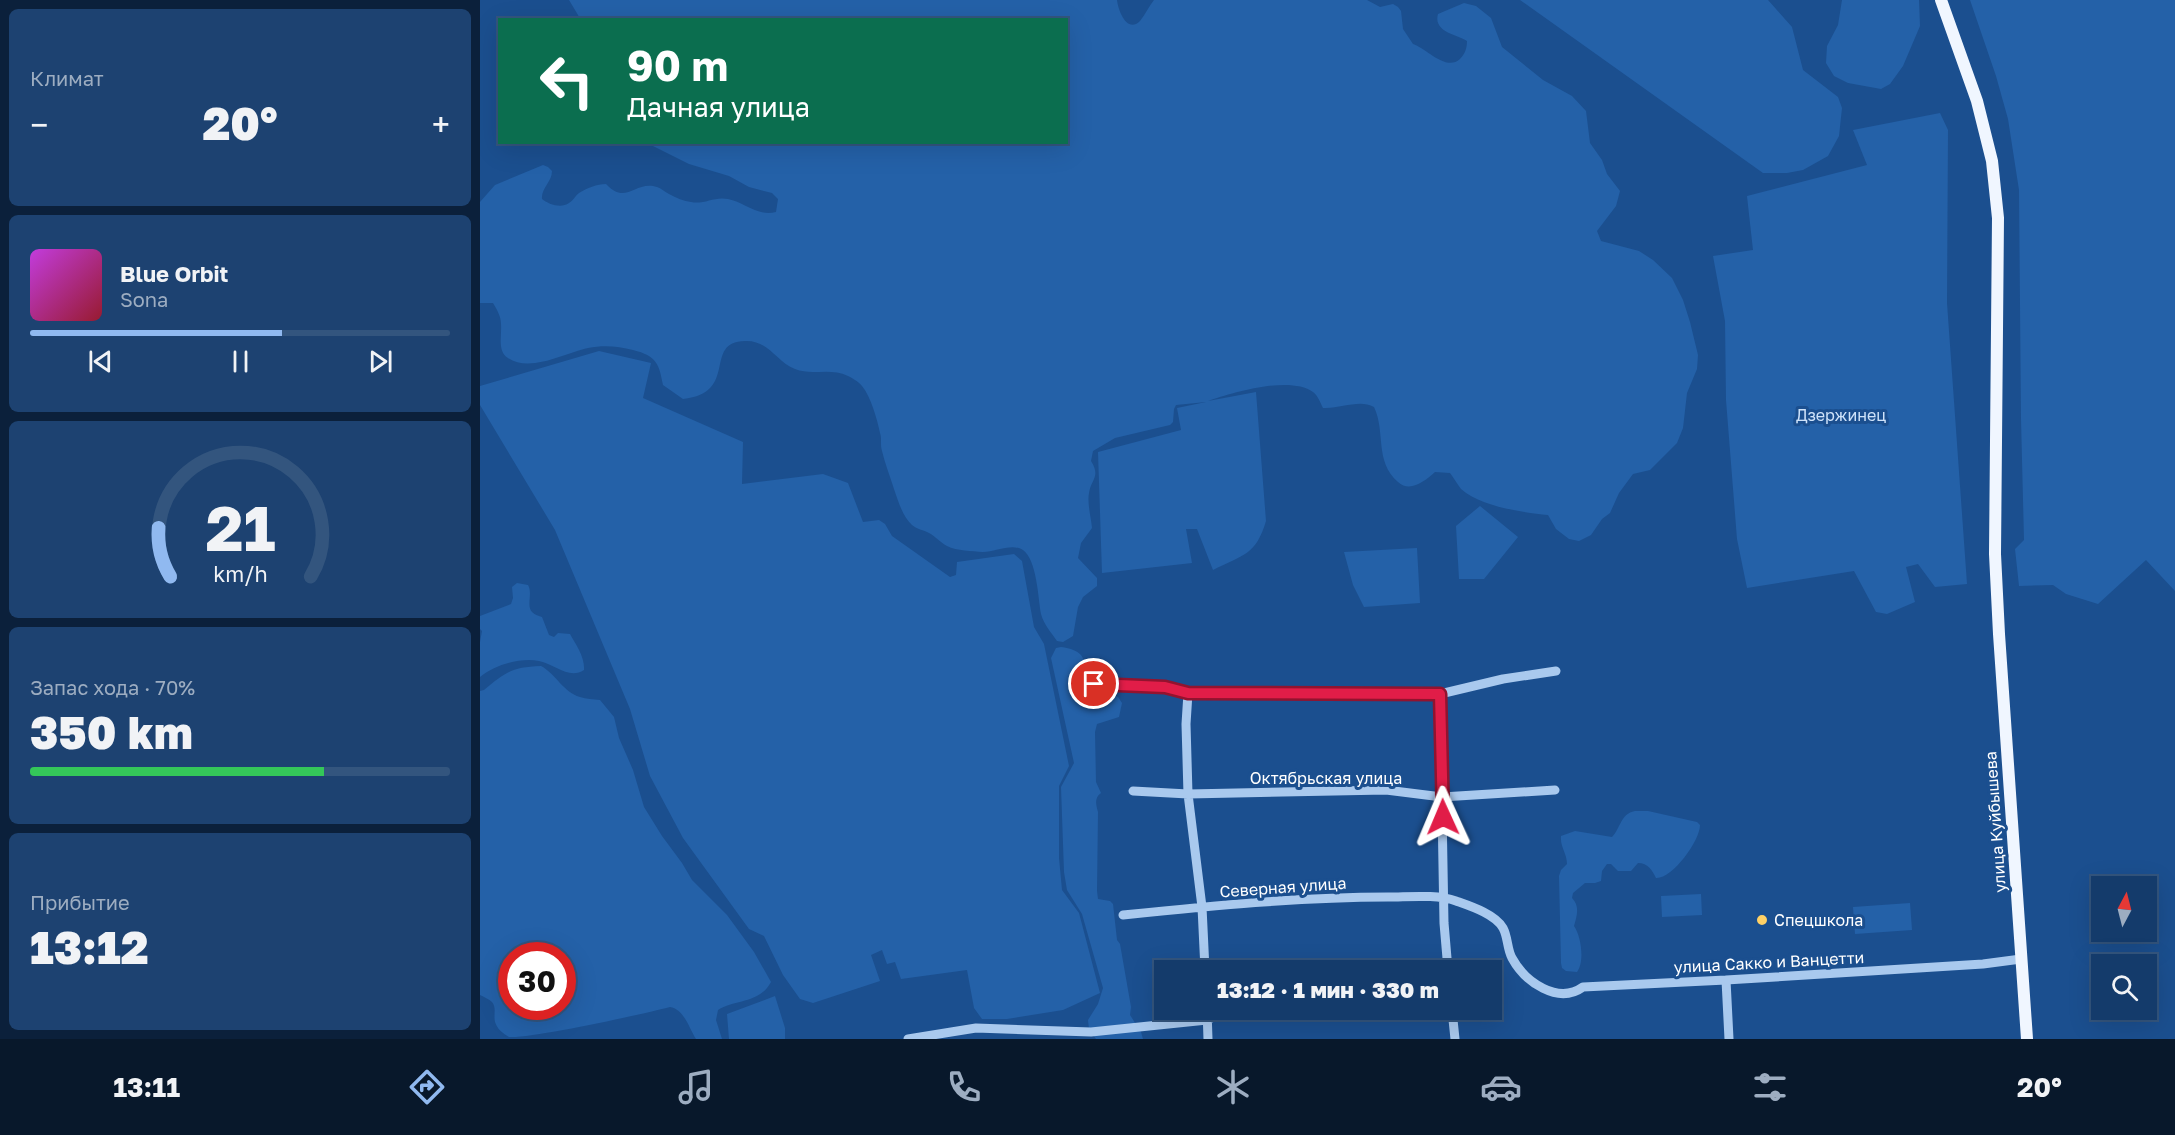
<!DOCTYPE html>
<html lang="ru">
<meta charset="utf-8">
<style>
body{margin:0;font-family:"Golos Text",sans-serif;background:#1d4271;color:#f1f3f6;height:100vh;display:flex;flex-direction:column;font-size:22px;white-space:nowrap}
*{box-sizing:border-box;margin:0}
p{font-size:20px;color:#9dadc1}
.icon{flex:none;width:33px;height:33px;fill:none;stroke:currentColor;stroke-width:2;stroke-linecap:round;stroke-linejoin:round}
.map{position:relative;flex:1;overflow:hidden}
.details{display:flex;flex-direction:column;gap:9px;padding:9px;background:#0b203b;width:480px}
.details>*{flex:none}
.top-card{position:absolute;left:18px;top:18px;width:570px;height:126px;border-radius:0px;box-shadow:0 6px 24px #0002,0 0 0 2px #33557e;background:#0b6e4f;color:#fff;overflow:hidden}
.needle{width:39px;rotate:7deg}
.buttons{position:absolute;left:1611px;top:876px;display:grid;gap:12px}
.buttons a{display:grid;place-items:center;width:66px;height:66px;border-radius:0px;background:#143b6b;box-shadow:0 6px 24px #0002,0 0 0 2px #33557e;font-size:30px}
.speed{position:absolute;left:18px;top:942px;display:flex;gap:12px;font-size:30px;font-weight:700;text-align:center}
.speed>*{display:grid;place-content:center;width:78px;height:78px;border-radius:50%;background:#143b6b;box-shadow:0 6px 24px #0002,0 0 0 2px #33557e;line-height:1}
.speed .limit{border:9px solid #d22;background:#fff;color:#111}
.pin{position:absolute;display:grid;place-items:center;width:51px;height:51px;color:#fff;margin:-26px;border:3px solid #fff;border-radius:50%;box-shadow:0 2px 6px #0007}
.me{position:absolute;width:66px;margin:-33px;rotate:359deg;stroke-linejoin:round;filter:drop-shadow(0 0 4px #0008)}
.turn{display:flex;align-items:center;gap:21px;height:126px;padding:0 30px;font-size:27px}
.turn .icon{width:78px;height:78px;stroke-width:2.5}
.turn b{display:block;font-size:42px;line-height:51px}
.big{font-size:45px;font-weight:800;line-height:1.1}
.details .card{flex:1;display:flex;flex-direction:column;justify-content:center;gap:9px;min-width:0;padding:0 21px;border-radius:9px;background:#1d4271}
.details .dial{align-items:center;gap:0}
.dial svg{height:156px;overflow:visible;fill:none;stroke:#33557e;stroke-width:7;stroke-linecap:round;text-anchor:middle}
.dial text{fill:#f1f3f6;stroke:none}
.song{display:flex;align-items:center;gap:18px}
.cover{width:72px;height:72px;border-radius:9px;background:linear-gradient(135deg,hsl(290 70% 55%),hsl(350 70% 35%))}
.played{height:6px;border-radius:3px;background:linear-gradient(90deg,#90b9f0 60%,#33557e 60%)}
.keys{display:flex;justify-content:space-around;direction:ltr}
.heat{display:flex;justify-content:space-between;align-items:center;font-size:33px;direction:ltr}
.charge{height:9px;border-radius:4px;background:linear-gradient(90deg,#34c759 70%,#33557e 0)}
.trip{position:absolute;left:674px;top:960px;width:348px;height:60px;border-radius:0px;background:#143b6b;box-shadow:0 6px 24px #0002,0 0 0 2px #33557e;font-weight:800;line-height:60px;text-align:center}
.dock{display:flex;height:96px;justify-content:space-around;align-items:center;background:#08182b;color:#9dadc1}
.dock .icon{width:42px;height:42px}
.dock .selected{color:#90b9f0}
.dock b{font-size:27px;color:#f1f3f6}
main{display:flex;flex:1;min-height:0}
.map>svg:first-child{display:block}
.green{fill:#2461a8;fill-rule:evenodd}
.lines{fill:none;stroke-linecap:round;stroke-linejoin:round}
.minor{stroke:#a9c9ee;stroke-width:9}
.major{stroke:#f0f6ff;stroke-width:12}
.route-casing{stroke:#92132f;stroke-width:15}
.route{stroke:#e11d48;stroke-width:10}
.poi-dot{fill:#ffd166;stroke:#1b4f8f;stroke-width:2}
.labels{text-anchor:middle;stroke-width:6;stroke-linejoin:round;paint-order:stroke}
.park-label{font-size:16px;fill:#cfe3fa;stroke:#1b4f8f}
.street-label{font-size:16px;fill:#fff;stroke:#1b4f8f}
.poi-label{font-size:16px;fill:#fff;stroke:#1b4f8f;text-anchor:start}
</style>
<main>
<section class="details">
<div class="card"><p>Климат</p>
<div class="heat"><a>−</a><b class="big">20°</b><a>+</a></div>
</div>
<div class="card">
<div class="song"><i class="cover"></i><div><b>Blue Orbit</b><p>Sona</p></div></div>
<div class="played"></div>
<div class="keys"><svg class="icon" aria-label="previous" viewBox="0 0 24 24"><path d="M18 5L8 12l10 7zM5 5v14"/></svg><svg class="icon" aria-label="pause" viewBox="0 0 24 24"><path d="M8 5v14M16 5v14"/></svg><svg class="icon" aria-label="next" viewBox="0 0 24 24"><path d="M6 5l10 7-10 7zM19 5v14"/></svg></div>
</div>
<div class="card dial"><svg viewBox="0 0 100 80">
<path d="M14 69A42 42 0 1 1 86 69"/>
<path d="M14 69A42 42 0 0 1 8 44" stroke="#90b9f0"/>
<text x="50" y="56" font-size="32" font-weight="700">21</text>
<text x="50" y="72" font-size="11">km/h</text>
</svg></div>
<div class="card"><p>Запас хода · 70%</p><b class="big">350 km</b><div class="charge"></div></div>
<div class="card"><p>Прибытие</p><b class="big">13:12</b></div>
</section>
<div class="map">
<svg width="1695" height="1039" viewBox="0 0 1695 1039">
<rect width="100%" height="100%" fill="#1b4f8f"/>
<path class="green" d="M89,0h548c1,10 10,34 23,21 5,-6 9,-15 14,-21h213l13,7 13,-3 5,3 3,4 2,18 10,15c13,4 33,28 47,15 5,-5 7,-11 7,-18 -11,-7 -34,-9 -29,-27l26,-11 12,3 15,12 11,29 41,33 29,16 14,15 4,32 12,17 5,14 13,17 -4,15 -19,25 4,10 38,10 14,9 19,18 11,22 7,22 8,33 -1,14 -10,24 -4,35 -6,15 -27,27 -17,4 -14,19 -9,20 -8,6 -11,16 -12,6 -10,-2 -13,-10 -8,-14c-27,-3 -66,-8 -87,-26 -4,-5 -7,-11 -11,-16l-15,-1c-10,9 -25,21 -37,10 -24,-21 -12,-50 -24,-75 -15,-8 -33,2 -51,1 -3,-6 -5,-12 -10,-16 -23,-17 -81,1 -105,9l48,-9 10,129c-10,34 -23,34 -53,49l-16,-41h-11l6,34 -90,10 -4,-121 83,-22 -4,-22 29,-6 -30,3 -2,4 -1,13 -3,3 -55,13 -22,13 -2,10c10,16 0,18 -2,32 -2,10 2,24 3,35l-11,15 -3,15 19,20v8l-14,11 -5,10 -5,29 -10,6 -6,-1c-6,-9 -13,-16 -16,-27 -3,-16 -4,-54 -18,-64 -11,-7 -28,2 -40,2 -11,-1 -26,-1 -36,-6 -7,-4 -12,-10 -18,-13 -5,-3 -13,-4 -17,-8 -9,-8 -14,-24 -18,-36 -4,-13 -9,-25 -12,-38 -2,-6 0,-13 -2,-18 -3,-14 -9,-36 -18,-47 -3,-4 -10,-8 -14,-10 -18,-9 -36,0 -53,-7 -19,-7 -26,-29 -50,-28 -43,1 -5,52 -62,58l-20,-14c-4,-21 -6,-29 -30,-35 -15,-4 -30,-5 -45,-2 -23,5 -58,25 -80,10 -11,-7 -6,-22 -7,-34 0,-8 -4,-14 -8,-21h-13v-101l15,-17 48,-20 5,2 4,4c0,11 -11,17 -10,28 6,5 19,10 27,4 4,-2 6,-7 10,-10 8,-5 18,-9 27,-9 20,22 29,-4 51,3 4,1 8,5 12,7 7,4 15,7 22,8 13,3 23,-6 37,-3 16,3 30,18 48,13l2,-13 -6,-6 -23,-6 -20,-11 -40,-12 -42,-21 419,-1v-122h-485z
M1040,0h248l24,27 11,43 35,27 4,11 -3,28 -11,20 -25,14 -16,3h-24z
M1362,0h77l1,26 -17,40 -13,18 -9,5 -33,-6 -14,-7 -8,-13 1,-17 11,-21z
M1490,0h205v591l-29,-31 -48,44 -32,-10 -13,-9 -34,1 -4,-37 9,-9 -3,-121 -2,-229 -11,-71 -12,-43z
M1460,113l8,17 -1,173 20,281 -32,3 -17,-23 -12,3 9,35 -28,12 -11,-2 -22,-41 -107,17 -10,-49 -11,-139 -1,-79 -12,-65 40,-6 -6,-54 120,-31 -14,-35z
M119,351l52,12 -8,35 100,44 -1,42 81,-10 25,9 15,39 16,-2 6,4 7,12 58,41 6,-2 1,-13 57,-8 8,7 12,66 10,17 25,122 -10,20v72l3,32 17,23 21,80 -37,17 -56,9h-25l-8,-11 -7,-38 -66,9 -6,-17 -8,2 -5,-14 -11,5 9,26 -67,22 -13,-4 -17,-24 -19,-39 -15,-7 -66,-91 -33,-62 -20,-67 -75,-179 -75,-125v-19z
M1000,506l38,31 -34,42h-25l-3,-53z
M937,548l3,55 -56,4 -11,-22 -9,-33z
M37,583l11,2c5,8 -2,21 4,27 3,3 7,4 10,5l7,18 5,2 4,-4 12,1c6,11 15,23 14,36 -15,10 -29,-6 -45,-9 -18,-4 -45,4 -59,16v-35l2,-11 -2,-2v-13l31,-12 2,-6 -1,-11z
M581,647c35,5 19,23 24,44l11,6 18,-2 4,2 4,6 -3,14 -22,7 -2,8 1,50 5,11c-7,5 -5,12 -3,19l-1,79 1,8 12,2 3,3 4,36 3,4 11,63 -1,8 11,17 2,7h-47l-7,-10 -1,-9 10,-16 5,-16 -21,-74 -15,-24 -3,-18 -3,-85 13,-24 -23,-105 5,-10z
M61,666c15,8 22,26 39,31 6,2 13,2 20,3l14,17 5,21 14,32 11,37 18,29 20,27 10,17 35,35 27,37 17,30c-12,22 -35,17 -53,28l-2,10 6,19h-26c-7,-11 -12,-30 -26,-32 -27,7 -140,32 -161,30 -24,-14 -9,-25 -17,-35 -3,-3 -8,-5 -12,-7v-304l4,-1c22,-18 28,-23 57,-24zM32,956h50v50h-50z
M1155,811h13l49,11 3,3c0,16 -28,54 -44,53 -4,-8 -8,-15 -18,-15l-7,8h-13l-7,-7h-4l-5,7 -1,10 -6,2h-10l-12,10 -1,5c8,8 5,18 2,28 7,10 11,35 3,46l-11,-1 -4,-3 -1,-5 -2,-87 2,-6 6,-6c0,-11 -7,-17 -6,-28l14,-5 37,6c9,-9 8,-23 23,-26z
M1221,894l1,21 -40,2 -1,-21z
M1430,903l2,27 -57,4 -2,-27z
M295,996l10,32v11h-56l-2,-25z"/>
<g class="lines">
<path class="minor" d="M614,684l71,3 23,6 252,1 63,-15 53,-8
M708,693l-2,31 2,70 14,113 3,63
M960,694l4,229 4,47
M653,791l55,3 198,-4 56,7 113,-7
M643,915c88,-9 176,-18 265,-18 21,0 48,-3 68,4 14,5 39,13 47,27 5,9 4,21 9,30 13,24 46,47 71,29l143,-7 257,-16 38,-5
M1246,980l3,59
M727,1010l1,29
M972,1010l3,29
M428,1039l68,-11 115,4 116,-12 22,-10"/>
<path class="major" d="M1461,0l36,101 15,60 6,57 -3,336 4,80 28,405"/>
</g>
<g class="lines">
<defs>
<path id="route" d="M614,684l71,3 23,6 252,1 3,123"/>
</defs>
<use href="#route" class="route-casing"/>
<use href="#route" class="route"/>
</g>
<circle class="poi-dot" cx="1282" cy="920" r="6"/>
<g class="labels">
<g class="park-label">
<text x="1361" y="421">Дзержинец</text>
</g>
<g class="street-label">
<text x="846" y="784">Октябрьская улица</text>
<text transform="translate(1515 822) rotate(-94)" y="6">улица Куйбышева</text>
<text transform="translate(803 887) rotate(-4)" y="6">Северная улица</text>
<text transform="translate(1289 962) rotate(-3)" y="6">улица Сакко и Ванцетти</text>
</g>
<g class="poi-label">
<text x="1294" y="926">Спецшкола</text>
</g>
</g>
</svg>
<div class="buttons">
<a><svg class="needle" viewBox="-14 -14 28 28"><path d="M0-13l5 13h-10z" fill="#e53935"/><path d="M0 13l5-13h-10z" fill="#9dadc1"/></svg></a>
<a><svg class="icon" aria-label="search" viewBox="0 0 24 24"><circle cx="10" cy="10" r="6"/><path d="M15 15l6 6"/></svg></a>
</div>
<div class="speed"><div class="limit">30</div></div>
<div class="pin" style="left:614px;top:684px;background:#d93025"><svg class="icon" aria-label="arrive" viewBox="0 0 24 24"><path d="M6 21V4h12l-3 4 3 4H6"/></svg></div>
<svg class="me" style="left:963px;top:817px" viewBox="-20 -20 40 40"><path d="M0-17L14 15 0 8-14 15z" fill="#e11d48" stroke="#fff" stroke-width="4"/></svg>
<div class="trip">13:12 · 1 мин · 330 m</div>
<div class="top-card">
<div class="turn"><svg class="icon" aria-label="left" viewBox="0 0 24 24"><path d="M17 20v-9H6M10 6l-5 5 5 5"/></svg><div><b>90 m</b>Дачная улица</div></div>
</div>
</div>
</main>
<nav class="dock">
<b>13:11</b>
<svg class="icon selected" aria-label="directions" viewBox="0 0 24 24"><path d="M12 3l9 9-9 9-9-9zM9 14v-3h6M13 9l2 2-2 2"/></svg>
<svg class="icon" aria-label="music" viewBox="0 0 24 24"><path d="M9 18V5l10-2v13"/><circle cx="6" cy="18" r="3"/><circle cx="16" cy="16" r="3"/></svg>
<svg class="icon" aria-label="phone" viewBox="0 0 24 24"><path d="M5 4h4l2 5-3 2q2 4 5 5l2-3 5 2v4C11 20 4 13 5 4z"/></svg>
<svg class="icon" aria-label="climate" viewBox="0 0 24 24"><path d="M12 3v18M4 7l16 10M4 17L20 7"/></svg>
<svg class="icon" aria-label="car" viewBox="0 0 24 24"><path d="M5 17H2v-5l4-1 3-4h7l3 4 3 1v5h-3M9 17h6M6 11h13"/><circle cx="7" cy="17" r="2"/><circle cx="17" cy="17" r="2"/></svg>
<svg class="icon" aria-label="filters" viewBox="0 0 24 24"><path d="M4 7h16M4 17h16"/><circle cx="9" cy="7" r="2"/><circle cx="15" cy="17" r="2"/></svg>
<b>20°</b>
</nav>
